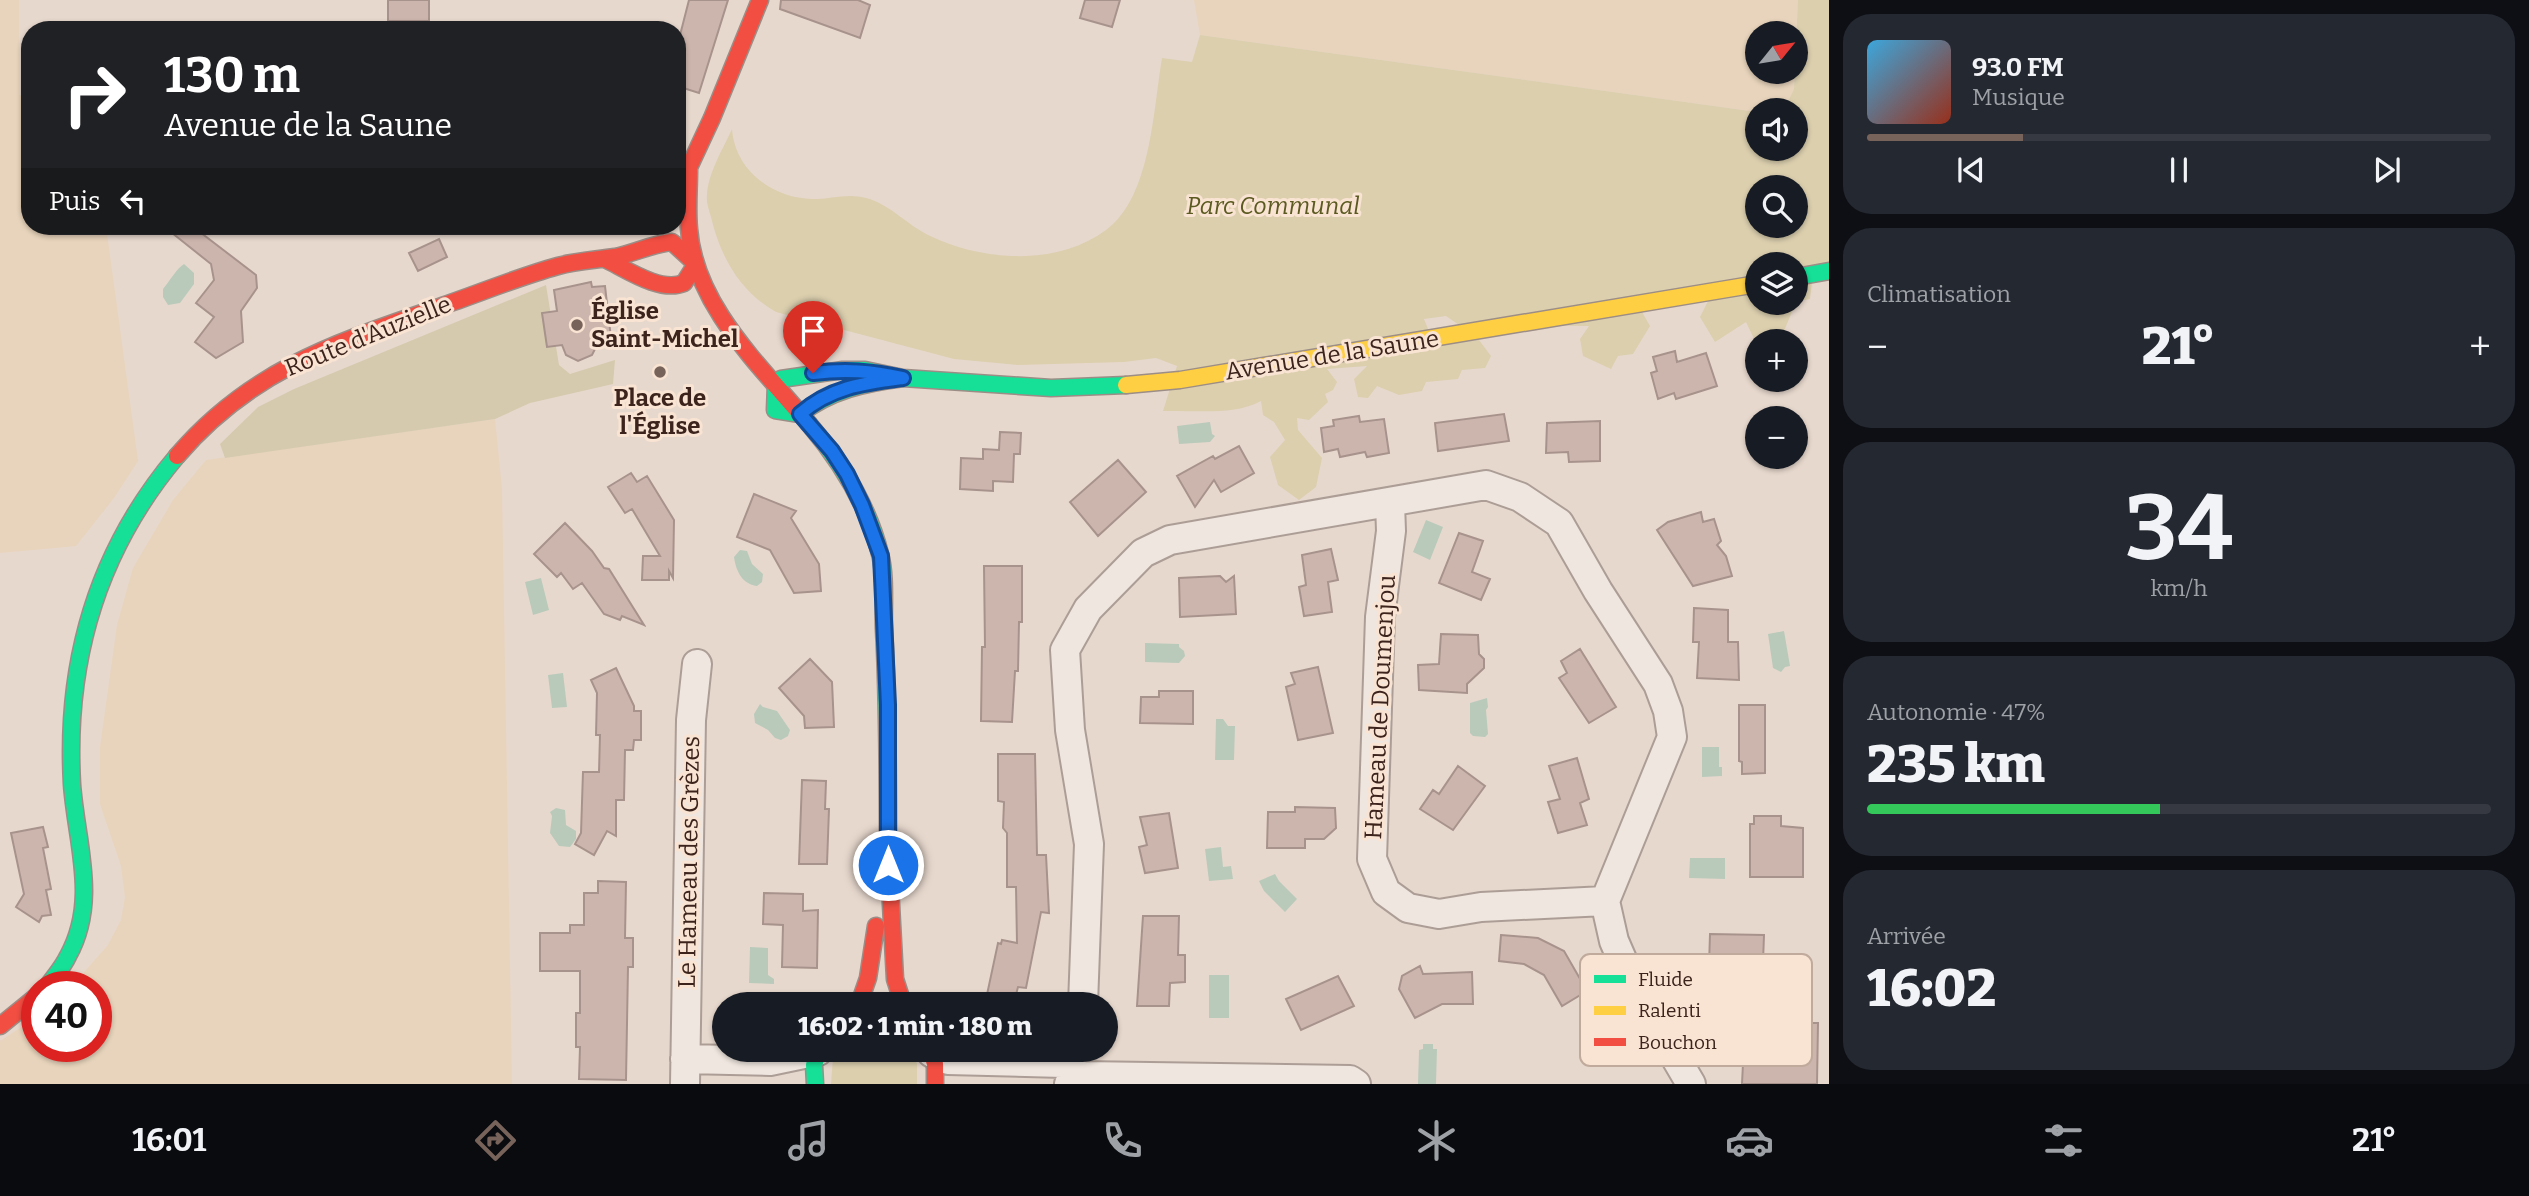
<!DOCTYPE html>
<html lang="fr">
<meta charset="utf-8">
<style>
body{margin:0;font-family:Bitter,serif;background:#242831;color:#f1f3f6;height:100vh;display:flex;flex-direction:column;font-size:26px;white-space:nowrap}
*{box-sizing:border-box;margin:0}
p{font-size:23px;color:#9ea1a6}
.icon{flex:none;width:38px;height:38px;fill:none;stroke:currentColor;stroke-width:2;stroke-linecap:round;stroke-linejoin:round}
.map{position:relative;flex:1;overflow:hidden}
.panel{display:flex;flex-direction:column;gap:14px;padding:14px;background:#0d0f14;width:700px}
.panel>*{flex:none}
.top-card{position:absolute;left:21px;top:21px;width:665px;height:214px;border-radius:28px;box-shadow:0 2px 5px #0004;background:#202124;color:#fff;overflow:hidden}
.needle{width:46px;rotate:60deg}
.buttons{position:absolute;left:1745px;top:21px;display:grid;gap:14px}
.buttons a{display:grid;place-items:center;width:63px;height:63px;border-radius:50%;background:#171b24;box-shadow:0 2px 5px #0004;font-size:35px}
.speed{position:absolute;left:21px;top:971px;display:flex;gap:14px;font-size:35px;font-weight:700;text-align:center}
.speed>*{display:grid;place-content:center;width:91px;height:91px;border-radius:50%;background:#171b24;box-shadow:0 2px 5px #0004;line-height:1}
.speed .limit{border:10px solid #d22;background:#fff;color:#111}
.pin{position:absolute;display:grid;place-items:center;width:60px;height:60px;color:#fff;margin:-72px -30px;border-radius:50% 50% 50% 0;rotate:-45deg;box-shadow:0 0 7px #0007}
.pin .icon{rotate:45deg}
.me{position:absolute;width:77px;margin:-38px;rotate:0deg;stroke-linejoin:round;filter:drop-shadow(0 0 5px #0008)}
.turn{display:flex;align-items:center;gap:24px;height:147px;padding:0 28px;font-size:32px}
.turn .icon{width:91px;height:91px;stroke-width:2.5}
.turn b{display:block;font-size:49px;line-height:60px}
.then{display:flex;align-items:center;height:66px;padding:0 28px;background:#0003;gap:14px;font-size:26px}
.big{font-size:52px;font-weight:800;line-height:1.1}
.panel .tile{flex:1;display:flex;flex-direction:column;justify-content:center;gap:10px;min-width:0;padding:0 24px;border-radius:28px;background:#242831}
.panel .dial{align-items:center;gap:0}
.dial b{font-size:91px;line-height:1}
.song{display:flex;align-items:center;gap:21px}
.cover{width:84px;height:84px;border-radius:10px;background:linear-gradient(135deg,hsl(200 70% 55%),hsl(10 70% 35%))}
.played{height:7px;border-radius:4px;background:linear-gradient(90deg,#78635b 25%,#363941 25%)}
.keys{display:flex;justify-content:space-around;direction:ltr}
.heat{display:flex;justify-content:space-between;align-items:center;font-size:38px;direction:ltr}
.charge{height:10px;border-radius:5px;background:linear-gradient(90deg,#34c759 47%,#363941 0)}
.trip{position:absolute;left:712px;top:992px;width:406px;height:70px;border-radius:35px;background:#171b24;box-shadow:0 2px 5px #0004;font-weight:800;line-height:70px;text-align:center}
.tabs{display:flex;height:112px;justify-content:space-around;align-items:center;background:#090b0e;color:#9ea1a6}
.tabs .icon{width:49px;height:49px}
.tabs .selected{color:#78635b}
.tabs b{font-size:32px;color:#f1f3f6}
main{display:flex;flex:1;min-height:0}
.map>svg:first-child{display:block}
.farmland{fill:#e8d4bc}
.green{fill:#dbcfae;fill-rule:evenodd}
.cemetery{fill:#d5caae}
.water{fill:#b9cabb}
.building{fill:#ccb5ad;stroke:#a8938c;stroke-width:2}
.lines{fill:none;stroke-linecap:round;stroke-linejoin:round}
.street-casing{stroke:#ac9e96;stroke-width:32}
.fast-casing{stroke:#9c8d86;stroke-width:19}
.slow-casing{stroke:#9c8d86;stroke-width:19}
.jam-casing{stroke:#9c8d86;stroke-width:19}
.street{stroke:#efe6df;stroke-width:28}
.fast{stroke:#16e098;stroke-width:16}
.slow{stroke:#ffcf43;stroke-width:16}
.jam{stroke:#f24e42;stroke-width:16}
.route-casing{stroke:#114b97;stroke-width:18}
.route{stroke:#1a73e8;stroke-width:12}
.poi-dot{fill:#78635b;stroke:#f9e3d2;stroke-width:2.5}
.labels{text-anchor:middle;stroke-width:6;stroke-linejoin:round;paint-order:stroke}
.park-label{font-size:24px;font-style:italic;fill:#5b5a21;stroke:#f9e3d2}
.poi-label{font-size:24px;font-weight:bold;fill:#3c241d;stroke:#f9e3d2;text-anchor:start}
.street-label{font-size:24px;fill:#3c241d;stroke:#f9e3d2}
.key{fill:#f9e3d2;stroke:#c0aa9c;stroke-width:2}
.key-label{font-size:19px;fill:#3c241d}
</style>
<main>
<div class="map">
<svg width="1829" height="1084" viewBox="0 0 1829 1084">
<rect width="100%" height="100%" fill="#e7d8cd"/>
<path class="farmland" d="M0,0h19v95l11,3v128h76l32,235 -24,37 -38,48 -76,7z
M1194,0h604l-2,47v-14h-39v39h37v17l-10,21 -27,2 -557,-77z
M495,419l7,70 10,595h-512v-43l37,-24v29h59v-59h-25l37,-42 13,-25 4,-23 -4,-31 -21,-62v-57l17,-122 16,-57 40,-68 33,-40z"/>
<path class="green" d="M1798,0h31v267l-15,-2 -4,34 -14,3 -12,29 14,7 -3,3h-38v4l-11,-23 -31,20 -15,-25 9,-18 -67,13 8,14 -17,28 -15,2 -7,13 -28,-13 -3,-17 9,-13 -130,-1 -13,-9 -22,3 11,27 44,-6 12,16 -6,12 -23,2 -4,9 -32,3 -4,9 -23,4 -22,-9 -9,12 -10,-1 -4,-18 13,-13 -40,3 10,13 -4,8 -8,4 3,8 -19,18 -12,-2 1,12 24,28 -6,29 -17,13 -21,-15 -8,-28 15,-17 -11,-18 -11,-7 -2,-14c-27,15 -67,9 -98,10l14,-45 -21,-8 -32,4 -106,3 -64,-6 -178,-47c-36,-20 -56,-56 -65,-95 -2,-7 -5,-15 -4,-22 1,-22 16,-46 25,-66 3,41 40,69 80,70 20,0 38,-7 58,0 21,7 38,26 58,36 53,26 128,32 178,-5 45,-33 47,-119 56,-172l30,4 8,-27 557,77v37h39v-39h-12l10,-21zM1757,187h39v39h-39zM1757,264h39v39h-39z
M837,1050h74l6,14v20h-86l2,-27z"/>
<path class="cemetery" d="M546,285l13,80 11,9 45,-14 -2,24 -83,19 -35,16 -270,39 -5,-14 38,-37 36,-18z"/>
<path class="water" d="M184,264l10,9v11l-14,19 -12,2 -5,-8v-8c6,-7 14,-21 21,-25z
M1210,422l2,12 3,2 -5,6 -31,2 -2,-18z
M1426,520l17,7 -13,33 -17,-8z
M740,550l7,1 5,13 11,10 -1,8 -5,4c-15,-2 -21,-15 -23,-29z
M541,578l8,32 -16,5 -8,-33z
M1784,631l6,35 -5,1 -4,5 -8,-4 -5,-34z
M1145,643l34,1v3l5,4 1,5 -6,7 -34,-1z
M563,673l4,34 -15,1 -4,-33z
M1487,698l1,9 -2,3 2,24 -3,3 -12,-1 -3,-3v-30z
M760,704l3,3 14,4 13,19 -2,6 -7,4 -6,-2 -7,-8 -13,-7 -1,-9z
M1216,719h7l5,7h7l-1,34h-19z
M1702,747h17v20h3v9l-20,1z
M556,808l9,2 1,15 10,6v8l-6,8 -11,-1 -9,-13 2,-17 -2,-4z
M1221,847l2,20 8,-1 2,13 -24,2 -4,-32z
M1690,858h35v21l-36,-1z
M1275,874l4,7 18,18 -12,13 -21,-21 -5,-10z
M750,947l18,1v27l6,4v5l-25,-1z
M1209,975h20v43h-20z
M1423,1044h10v5h4l-1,35h-18l1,-34 4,-1z"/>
<path class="building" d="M388,0h41v21h-41z
M689,0h39l-29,93 -22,-7v-39z
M781,0h77l12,5 -10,33 -80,-29z
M1085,0h35l-8,27 -32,-9z
M170,226h22l64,49 1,13 -16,23 2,31 -27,16 -21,-16 19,-25 -18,-14 18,-23 -3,-16 -44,-35z
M439,239l8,18 -29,14 -9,-18z
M591,282l1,5 13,-1 6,52 -11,1 -8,16 -14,6 -12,-6 -4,-10 -15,2 -5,-34 15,-2 -3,-21z
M1675,351l2,11 29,-9 11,33 -41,13 -2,-6 -16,6 -7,-26 6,-2 -4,-14z
M1504,414l5,27 -71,10 -3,-28z
M1359,416l1,6 24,-3 5,34 -22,4 -2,-5 -25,5 -2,-8 -14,3 -3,-24 13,-2 -1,-6z
M1600,421v40l-31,1 -1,-10 -22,1 1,-30z
M1000,432l21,1 -1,21h-6l-1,28 -20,-1v10l-33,-2 1,-31 22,1v-10l16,1z
M1239,446l15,27 -33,19 -7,-12 -19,27 -18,-31 36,-20 2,3z
M1118,460l28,32 -48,44 -28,-34z
M631,473l6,9 10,-6 27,44 -1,58 -4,-7v9h-27l1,-24h17l-28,-47 -7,4 -17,-26z
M754,494l42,17 -5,7 28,46 2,27 -27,2 -24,-43 -33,-13z
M1701,512l2,10 11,-3 7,22 -4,4 9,11 6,20 -39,10 -36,-56 11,-8z
M565,523l27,28 12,17 5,1 35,56 -22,-9 -2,4 -16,-6 -22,-31 -9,6 -12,-16 -4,4 -23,-23z
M1459,533l24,8 -11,31 18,7 -9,21 -42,-17z
M1331,549l7,31 -10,2 4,30 -28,4 -5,-29 7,-2 -4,-30z
M984,566h38v56h-3l-1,49h-3l-3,51 -31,-1 1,-74h3z
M1220,576l6,6 8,-6 2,38 -56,3 -1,-39z
M1694,608l34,2v32h10l1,38 -42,-2 2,-36h-6z
M1441,634l37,1 1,19 5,5v9l-17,16v9l-48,-3 -1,-25 21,-1z
M1580,649l36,58 -27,16 -30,-45 8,-5 -6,-12z
M810,659l22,23 2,45 -29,1 -1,-12 -25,-28z
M1318,667l15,66 -35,7 -12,-53 9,-3 -4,-11z
M616,668l18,38v5h7v29h-7l-1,10h-8l-1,50h-8v36l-9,-5 -13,24 -19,-11 6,-11 2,-61h16l1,-37h-4l1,-42 -6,-13z
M1159,691h34v33l-53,-1 1,-26h18z
M1739,705h26v68l-23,1v-12l-3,-1z
M998,754h37l2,101h9l3,58 -8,-1 -15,76 -8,-1 -4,15 -9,-3 -1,5h-19l13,-61 3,1 1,-4 15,3 -1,-56h-9v-54l-4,-5 1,-26 -6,-1z
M1577,758l12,41 -9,4 7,22 -29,8 -10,-31 12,-3 -11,-33z
M1458,766l27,20 -32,44 -33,-21 13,-19 6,4z
M802,780l24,1 -1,28h4l-2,55h-28z
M1295,807l40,1 1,20 -12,11h-19v9h-38l1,-36h27z
M1169,813l9,55 -33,5 -6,-26 8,-2 -7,-28z
M1754,816h27v10l22,2v49h-53v-53h4z
M43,827l5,20 -5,1 8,41 -5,1 5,25 -9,1 -3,6 -23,-15 8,-13 -13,-61z
M598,881l28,1 -1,56h8v29h-5l-2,113 -47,-1 1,-32h-4v-34h4v-42h-40v-38h30v-8h14v-32h14z
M764,893l39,1v17l15,-1 -1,58 -35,-1 1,-42 -20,-1z
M1143,916h36l-1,39h7v27l-15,1 -1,23h-32z
M1710,934l54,1 -1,27h-19l-1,36h-35z
M1501,935l37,3 26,13 23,40 -25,15 -18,-31 -20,-11 -25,-3z
M1420,966l3,8 49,-2 1,32h-31l-27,14 -16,-29 3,-13z
M1338,976l16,30 -53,24 -15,-31z
M1797,1023h21l-1,61h-75l2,-41 53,1z"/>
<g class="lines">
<defs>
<path id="street" d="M1390,503l1,28 -11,86 -8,242 14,33 22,16 31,6 42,-7 124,-6
M1083,1004l6,-160 -19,-114 -5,-80 23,-41 55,-56 27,-13 316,-55 34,12 39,26 39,68 60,93 10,27 4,26 -67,164 9,40 20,46 57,97
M932,1053l16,7 115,3 18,13
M685,1059l85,2 48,-10
M685,1084l6,-364 6,-56
M1069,1084l12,-8 269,4 6,4"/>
<path id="fast" d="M1796,277l33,-6
M903,378c-38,5 -72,12 -103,36l-25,-4 1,-26 5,-5 62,-9h22l38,8 148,10 75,-3
M809,424c32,38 59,81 71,130 6,22 3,53 4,75 4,74 4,147 4,220
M47,987c7,-10 16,-20 21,-31 31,-56 8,-114 4,-172 -7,-123 25,-233 105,-328
M815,1084l-1,-19 5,-15"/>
<path id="slow" d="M1126,385l54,-5 577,-96"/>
<path id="jam" d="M689,169c0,20 -2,40 0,60 6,78 73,138 120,195
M678,191l34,-73 48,-118
M605,259c21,10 55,34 79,24l12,-19
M177,456c74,-87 161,-114 265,-150 38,-13 76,-29 116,-40 18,-5 38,-6 57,-9 20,-4 37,-13 57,-15l24,22
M888,849l7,130 8,25
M859,1004l9,-26 8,-52
M0,1026l37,-30
M931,1050l4,14v20"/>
</defs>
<use href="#street" class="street-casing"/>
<use href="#fast" class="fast-casing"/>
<use href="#slow" class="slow-casing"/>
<use href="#jam" class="jam-casing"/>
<use href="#street" class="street"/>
<use href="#fast" class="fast"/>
<use href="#slow" class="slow"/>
<use href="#jam" class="jam"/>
</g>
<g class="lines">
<defs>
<path id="route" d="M813,373c34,-4 57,-2 90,5 -38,5 -73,9 -103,36l32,37 15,23 15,31 19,51 7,149v160"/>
</defs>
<use href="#route" class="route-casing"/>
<use href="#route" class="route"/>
</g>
<g class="poi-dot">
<circle cx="577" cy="325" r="7"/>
<circle cx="660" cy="372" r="7"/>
</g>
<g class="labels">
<g class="park-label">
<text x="1273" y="214">Parc Communal</text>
</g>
<g class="poi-label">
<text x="591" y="319">Église<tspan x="591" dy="28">Saint-Michel</tspan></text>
<text x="660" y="406" text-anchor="middle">Place de<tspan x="660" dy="28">l'Église</tspan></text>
</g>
<g class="street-label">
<text transform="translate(368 336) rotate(-22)" y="8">Route d'Auzielle</text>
<text transform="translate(1332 355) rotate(-9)" y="8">Avenue de la Saune</text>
<text transform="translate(1380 707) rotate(-87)" y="8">Hameau de Doumenjou</text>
<text transform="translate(689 862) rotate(-89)" y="8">Le Hameau des Grèzes</text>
</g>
</g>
<rect x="1580" y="954" width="232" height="112" rx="10" class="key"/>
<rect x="1594" y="975" width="32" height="8" fill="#16e098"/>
<rect x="1594" y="1006" width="32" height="9" fill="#ffcf43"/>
<rect x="1594" y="1038" width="32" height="8" fill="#f24e42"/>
<g class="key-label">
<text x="1638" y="986">Fluide</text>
<text x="1638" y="1017">Ralenti</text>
<text x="1638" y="1049">Bouchon</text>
</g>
</svg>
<div class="buttons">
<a><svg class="needle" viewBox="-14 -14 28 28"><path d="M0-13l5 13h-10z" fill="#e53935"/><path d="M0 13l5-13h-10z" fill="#9ea1a6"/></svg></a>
<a><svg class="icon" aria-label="sound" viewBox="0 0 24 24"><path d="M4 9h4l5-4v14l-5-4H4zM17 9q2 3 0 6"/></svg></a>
<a><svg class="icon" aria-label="search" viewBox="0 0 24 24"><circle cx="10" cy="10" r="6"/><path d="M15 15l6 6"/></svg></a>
<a><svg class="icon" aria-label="layers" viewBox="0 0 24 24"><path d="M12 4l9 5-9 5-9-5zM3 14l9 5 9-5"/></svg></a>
<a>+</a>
<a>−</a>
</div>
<div class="speed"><div class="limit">40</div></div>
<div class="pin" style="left:813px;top:373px;background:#d93025"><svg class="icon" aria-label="arrive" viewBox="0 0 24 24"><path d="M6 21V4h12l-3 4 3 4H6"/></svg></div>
<svg class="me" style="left:888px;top:865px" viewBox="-20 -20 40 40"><circle r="17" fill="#1a73e8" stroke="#fff" stroke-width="3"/><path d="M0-11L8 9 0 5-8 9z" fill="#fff"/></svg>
<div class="trip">16:02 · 1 min · 180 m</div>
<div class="top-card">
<div class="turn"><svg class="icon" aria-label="right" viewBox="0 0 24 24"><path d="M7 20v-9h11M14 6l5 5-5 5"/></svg><div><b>130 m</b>Avenue de la Saune</div></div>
<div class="then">Puis<svg class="icon" aria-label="left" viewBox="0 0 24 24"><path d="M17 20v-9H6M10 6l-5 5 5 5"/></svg></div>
</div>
</div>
<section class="panel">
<div class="tile">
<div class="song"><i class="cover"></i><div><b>93.0 FM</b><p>Musique</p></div></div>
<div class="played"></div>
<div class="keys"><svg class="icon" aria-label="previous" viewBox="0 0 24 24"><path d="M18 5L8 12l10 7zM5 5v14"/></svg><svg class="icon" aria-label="pause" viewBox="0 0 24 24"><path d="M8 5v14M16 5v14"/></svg><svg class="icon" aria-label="next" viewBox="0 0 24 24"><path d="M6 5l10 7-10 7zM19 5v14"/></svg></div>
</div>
<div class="tile"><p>Climatisation</p>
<div class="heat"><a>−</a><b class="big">21°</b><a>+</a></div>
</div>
<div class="tile dial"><b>34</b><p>km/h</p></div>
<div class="tile"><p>Autonomie · 47%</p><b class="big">235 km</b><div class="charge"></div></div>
<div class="tile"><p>Arrivée</p><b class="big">16:02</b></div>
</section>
</main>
<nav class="tabs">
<b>16:01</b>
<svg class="icon selected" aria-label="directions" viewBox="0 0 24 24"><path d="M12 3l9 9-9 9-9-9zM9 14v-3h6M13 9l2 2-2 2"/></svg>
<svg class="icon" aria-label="music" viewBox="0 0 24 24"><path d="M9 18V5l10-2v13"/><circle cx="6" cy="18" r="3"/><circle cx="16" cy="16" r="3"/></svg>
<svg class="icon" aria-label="phone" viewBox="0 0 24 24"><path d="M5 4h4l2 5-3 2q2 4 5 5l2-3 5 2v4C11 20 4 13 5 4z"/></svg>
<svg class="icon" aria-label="climate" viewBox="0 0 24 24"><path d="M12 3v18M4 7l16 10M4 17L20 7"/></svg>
<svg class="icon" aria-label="car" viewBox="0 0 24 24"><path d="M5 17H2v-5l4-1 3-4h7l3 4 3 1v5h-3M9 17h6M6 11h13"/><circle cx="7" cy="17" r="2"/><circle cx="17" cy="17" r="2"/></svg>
<svg class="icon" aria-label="filters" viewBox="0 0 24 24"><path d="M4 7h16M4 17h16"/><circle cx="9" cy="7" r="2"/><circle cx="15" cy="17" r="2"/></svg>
<b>21°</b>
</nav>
